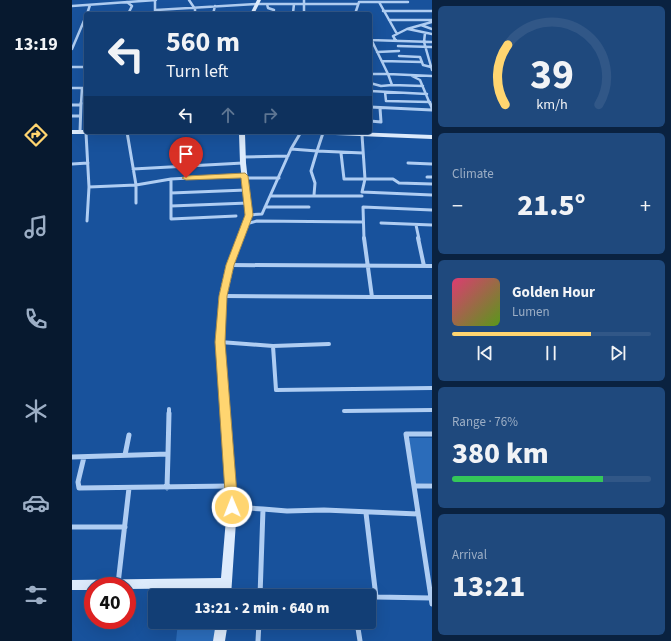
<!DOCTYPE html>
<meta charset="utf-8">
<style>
body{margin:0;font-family:"Source Sans 3",sans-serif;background:#1f497d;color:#f1f3f6;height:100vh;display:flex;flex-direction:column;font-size:15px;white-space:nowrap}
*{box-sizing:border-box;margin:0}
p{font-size:13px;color:#9caec5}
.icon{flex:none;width:22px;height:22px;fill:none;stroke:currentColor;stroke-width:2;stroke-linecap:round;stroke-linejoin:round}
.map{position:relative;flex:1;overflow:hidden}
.side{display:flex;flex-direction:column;gap:6px;padding:6px;background:#0a2240;width:239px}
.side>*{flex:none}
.banner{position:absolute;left:12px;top:12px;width:288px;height:122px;border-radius:4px;box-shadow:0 4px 16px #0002,0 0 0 1px #315787;background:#123e75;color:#f1f3f6;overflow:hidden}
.speed{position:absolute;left:12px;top:577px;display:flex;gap:8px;font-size:20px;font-weight:700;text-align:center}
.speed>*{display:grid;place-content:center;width:52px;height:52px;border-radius:50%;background:#123e75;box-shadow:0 4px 16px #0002,0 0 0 1px #315787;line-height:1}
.speed .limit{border:6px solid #d22;background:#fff;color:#111}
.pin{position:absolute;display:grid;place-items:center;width:34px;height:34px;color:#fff;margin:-41px -17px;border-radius:50% 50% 50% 0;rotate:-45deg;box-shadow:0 0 4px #0007}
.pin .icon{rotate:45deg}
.me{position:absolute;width:44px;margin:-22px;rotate:359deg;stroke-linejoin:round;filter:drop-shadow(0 0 3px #0008)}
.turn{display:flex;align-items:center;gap:14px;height:84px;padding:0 16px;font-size:18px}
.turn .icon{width:52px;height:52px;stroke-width:2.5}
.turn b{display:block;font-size:28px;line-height:34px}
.lanes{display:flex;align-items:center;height:38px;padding:0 16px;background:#0003;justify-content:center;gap:20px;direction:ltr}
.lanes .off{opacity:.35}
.big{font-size:30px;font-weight:800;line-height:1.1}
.side .widget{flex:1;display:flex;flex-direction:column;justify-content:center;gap:6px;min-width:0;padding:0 14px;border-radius:6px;background:#1f497d}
.side .dial{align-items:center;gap:0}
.dial svg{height:104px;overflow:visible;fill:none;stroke:#315787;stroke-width:7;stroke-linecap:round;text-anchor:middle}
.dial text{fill:#f1f3f6;stroke:none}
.song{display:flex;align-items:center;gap:12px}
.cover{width:48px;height:48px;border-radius:6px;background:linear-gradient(135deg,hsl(340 70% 55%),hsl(90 70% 35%))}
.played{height:4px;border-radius:2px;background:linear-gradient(90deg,#ffd570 70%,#315787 70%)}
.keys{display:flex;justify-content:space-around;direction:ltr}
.heat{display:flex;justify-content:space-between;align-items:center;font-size:22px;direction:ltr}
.charge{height:6px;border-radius:3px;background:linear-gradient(90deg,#34c759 76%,#315787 0)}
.trip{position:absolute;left:76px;top:589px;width:228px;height:40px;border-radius:4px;background:#123e75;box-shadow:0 4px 16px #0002,0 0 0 1px #315787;font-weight:800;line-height:40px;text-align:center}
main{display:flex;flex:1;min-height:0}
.dock{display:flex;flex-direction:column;width:72px;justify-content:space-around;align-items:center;background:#07192f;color:#9caec5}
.dock .icon{width:28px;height:28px}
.dock .on{color:#ffd570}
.dock b{font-size:18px;color:#f1f3f6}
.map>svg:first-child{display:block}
.green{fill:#2b6cba}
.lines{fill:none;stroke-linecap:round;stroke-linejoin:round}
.street-far3{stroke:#afcdf2;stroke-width:2.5}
.street-far2{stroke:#afcdf2;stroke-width:3}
.street-far1{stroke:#afcdf2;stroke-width:4}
.street{stroke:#afcdf2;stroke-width:5}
.secondary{fill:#ddebfc;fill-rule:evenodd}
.route{fill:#ffd570;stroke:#a68a49}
</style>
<main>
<nav class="dock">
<b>13:19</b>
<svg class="icon on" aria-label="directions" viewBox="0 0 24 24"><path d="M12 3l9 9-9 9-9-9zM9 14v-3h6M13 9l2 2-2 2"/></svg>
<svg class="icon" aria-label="music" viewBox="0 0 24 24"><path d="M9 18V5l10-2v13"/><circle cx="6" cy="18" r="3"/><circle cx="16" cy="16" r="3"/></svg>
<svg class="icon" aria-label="phone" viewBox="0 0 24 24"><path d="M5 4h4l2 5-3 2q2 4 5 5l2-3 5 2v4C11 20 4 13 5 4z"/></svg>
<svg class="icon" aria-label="climate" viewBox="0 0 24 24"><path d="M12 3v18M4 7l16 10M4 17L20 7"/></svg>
<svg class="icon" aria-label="car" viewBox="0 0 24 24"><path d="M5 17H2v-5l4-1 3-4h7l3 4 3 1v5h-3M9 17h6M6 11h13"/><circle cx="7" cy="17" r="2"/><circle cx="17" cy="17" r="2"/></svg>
<svg class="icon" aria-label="filters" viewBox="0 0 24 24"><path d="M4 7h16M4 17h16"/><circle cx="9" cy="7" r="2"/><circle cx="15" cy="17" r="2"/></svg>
</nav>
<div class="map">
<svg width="360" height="641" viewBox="0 0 360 641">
<rect width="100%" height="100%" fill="#18529c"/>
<path class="green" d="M337,438h23v45l-17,1z
M109,589h38v7h-38z
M106,622h39l-1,19h-40z"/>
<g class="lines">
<path class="street-far3" d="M83,0v14
M117,0l6,9v5
M232,0v14
M55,2l5,4 -4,8
M287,2h49
M307,2l18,32
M195,4l1,4 6,2 -2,4
M0,6l84,-6
M84,10l101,-6h101
M311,11h49
M181,13l57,1
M15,14l3,-9
M141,14l2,-8
M217,14l4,-1 1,-9
M283,14l4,-12
M317,20h43
M349,25l11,4
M336,29l24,5
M353,33l-1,9 8,28
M298,37l18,37 44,2
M298,40l62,2
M324,41l-3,-5 14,-7 25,-7
M326,46l34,1
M0,49l14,-33
M305,52l22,-1
M327,56l21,1 3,8 8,2
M310,61l40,1
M0,67h14
M298,74h18l4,11 31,1
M340,76l8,4 10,24
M298,83l11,3 11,-1
M0,88h10
M298,91l57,3
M313,92l1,9 44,1
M9,104l1,-16h4"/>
<path class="street-far2" d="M358,103l2,5
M0,105h9
M298,107l62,3
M0,116h8
M298,121l11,1 -1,-14
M8,132l1,-29
M14,133l3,54 47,-2 -9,-53
M251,133l-6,18 46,2
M290,135l3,44 -3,13 70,3
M219,149l26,2 -6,20 4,12 -1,12
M269,153l3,26h49l6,4 33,1
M171,157l45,-1
M336,163l24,1
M0,164l16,-1
M61,169l110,-6
M355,177h5
M173,178h34
M99,179v27
M99,193l75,-3
M198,196h92
M64,203v-18l35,-6 74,-4
M193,207h44
M177,215l13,-1 29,-65 10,-17
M164,216l-65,3v-13l77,-3
M15,221l2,-34
M309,223l51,2
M174,224l11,-3 106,1
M344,225l3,14
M292,239l-1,-32 69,3"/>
<path class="street-far1" d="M292,238l8,59h60
M346,238l6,28
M158,265l202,1
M151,296l149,1
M148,342l53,4 56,-2
M201,346l3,44 156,-2
M272,411l88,-1
M97,414v-5"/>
<path class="street" d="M360,434h-26l26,170
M96,454l1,-41
M53,455l4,-20
M0,457l96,-3 -1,34
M12,457l-6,25 1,6 152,-2
M342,486h18
M160,507l31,2 -3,87
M191,509l24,2 37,-1 94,4
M294,513l10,84 55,1
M0,527h53
M46,584l11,-96
M234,596h12
M297,597h7
M285,622l3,19
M186,641l1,-19"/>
<path class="secondary" d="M185,0h4l-7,14h-4z
M0,130h14v2h165l-6,2 1,29 6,52 -18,50 -7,31 -3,46 13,165 -6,89h-12l1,-8 -93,1v-3h-34v4h-21v-10l149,-2 6,-71 -11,-165 3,-46 7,-31 20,-50 -6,-52 -1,-29h-167z
M236,132h45l79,3v4l-121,-5z
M144,622h12l-3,19h-12z"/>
</g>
<path class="route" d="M173,173l3,3 5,39 -19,50 -7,31 -2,46 13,165 -2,3 -4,2 -4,-2 -2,-3 -11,-165 4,-46 7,-31 19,-50 -4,-37 -55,2 -4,-2 4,-2z"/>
</svg>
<div class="speed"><div class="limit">40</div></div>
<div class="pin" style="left:114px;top:178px;background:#d93025"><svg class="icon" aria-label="arrive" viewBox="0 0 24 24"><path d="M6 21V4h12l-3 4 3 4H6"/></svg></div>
<svg class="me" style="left:160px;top:507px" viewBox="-20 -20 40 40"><circle r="17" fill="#ffd570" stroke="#fff" stroke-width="3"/><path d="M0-11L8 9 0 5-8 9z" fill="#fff"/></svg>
<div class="trip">13:21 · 2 min · 640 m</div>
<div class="banner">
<div class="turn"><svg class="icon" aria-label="left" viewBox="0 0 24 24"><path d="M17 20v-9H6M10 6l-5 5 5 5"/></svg><div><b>560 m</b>Turn left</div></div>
<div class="lanes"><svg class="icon" aria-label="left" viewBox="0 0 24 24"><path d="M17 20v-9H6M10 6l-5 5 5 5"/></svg><svg class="icon off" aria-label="ahead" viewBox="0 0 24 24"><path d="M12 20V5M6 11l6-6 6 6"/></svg><svg class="icon off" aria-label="right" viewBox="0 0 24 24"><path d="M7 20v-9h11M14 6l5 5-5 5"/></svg></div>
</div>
</div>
<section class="side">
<div class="widget dial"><svg viewBox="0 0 100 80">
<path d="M14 69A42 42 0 1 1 86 69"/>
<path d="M14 69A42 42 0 0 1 16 23" stroke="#ffd570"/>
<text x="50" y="56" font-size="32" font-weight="700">39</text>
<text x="50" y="72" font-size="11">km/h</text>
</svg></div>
<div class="widget"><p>Climate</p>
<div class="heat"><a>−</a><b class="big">21.5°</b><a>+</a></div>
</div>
<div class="widget">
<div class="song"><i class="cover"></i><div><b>Golden Hour</b><p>Lumen</p></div></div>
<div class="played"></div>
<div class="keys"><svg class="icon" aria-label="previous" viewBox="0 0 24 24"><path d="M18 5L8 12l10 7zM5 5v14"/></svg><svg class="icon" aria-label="pause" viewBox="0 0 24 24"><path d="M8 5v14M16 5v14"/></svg><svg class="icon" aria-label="next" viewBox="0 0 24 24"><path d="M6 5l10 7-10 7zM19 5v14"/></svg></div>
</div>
<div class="widget"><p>Range · 76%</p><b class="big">380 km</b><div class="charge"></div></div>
<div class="widget"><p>Arrival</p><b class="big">13:21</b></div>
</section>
</main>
